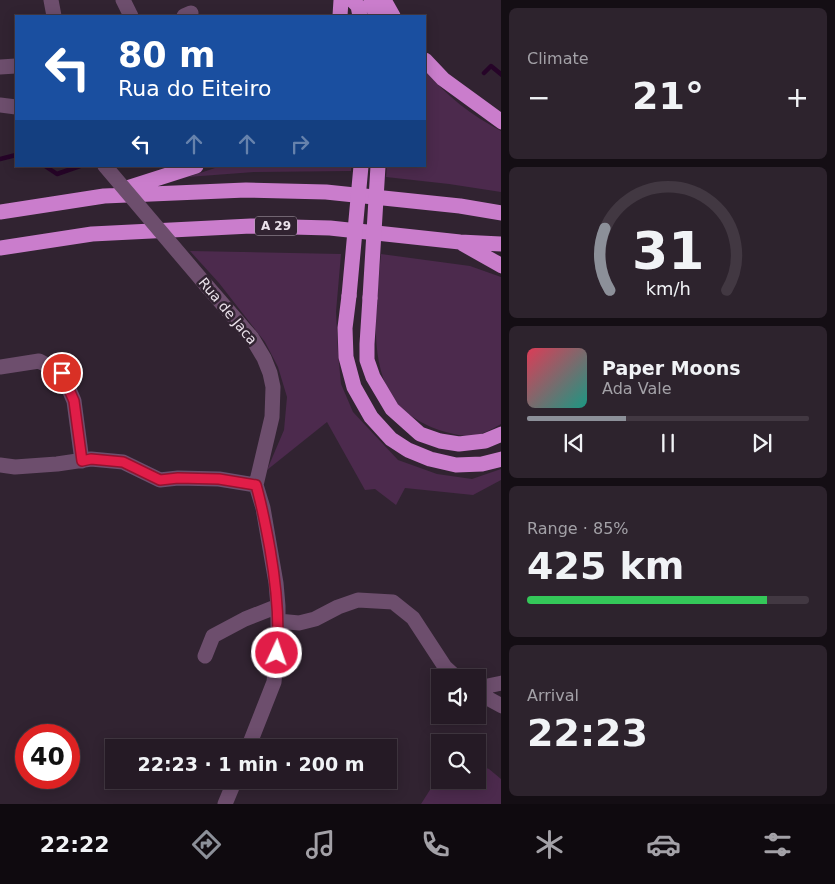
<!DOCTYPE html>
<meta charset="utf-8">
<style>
body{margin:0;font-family:"DejaVu Sans",sans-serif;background:#2d232d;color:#f1f3f6;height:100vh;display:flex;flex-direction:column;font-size:19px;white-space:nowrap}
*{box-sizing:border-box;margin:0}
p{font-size:16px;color:#a3a1a7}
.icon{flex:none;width:28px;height:28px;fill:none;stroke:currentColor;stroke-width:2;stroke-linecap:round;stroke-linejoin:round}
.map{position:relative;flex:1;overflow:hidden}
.drawer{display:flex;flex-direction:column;gap:8px;padding:8px;background:#140e14;width:334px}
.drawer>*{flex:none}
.banner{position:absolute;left:15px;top:15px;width:411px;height:152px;border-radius:0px;box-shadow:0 2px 12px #0003,0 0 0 1px #423842;background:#1a4fa0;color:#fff;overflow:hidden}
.buttons{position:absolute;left:431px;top:669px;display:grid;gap:10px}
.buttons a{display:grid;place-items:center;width:55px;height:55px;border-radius:0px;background:#251a25;box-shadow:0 2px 12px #0003,0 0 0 1px #423842;font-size:25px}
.speed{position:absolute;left:15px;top:724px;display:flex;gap:10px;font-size:25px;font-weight:700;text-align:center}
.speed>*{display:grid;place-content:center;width:65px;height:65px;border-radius:50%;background:#251a25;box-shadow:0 2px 12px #0003,0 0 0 1px #423842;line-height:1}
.speed .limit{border:8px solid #d22;background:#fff;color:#111}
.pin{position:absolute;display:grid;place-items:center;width:42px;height:42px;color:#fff;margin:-21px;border:2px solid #fff;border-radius:50%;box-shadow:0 1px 5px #0007}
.me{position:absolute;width:55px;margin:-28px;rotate:3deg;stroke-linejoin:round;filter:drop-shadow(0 0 4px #0008)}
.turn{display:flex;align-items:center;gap:18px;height:105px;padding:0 20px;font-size:22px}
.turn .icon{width:65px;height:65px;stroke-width:2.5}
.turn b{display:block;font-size:35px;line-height:42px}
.lanes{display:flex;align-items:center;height:48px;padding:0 20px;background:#0003;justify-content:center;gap:25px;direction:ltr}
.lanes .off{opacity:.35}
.big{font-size:38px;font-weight:600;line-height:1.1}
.drawer .tile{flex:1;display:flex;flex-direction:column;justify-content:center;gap:8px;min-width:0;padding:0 18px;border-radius:8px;background:#2d232d}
.drawer .dial{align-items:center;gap:0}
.dial svg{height:130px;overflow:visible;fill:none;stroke:#423842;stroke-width:7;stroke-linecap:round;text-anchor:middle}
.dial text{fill:#f1f3f6;stroke:none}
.song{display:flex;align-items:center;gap:15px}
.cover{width:60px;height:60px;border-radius:8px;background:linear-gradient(135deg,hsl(350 70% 55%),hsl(170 70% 35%))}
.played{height:5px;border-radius:2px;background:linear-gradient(90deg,#8c9099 35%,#423842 35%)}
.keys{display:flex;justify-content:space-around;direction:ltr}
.heat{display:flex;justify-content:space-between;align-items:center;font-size:28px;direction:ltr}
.charge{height:8px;border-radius:4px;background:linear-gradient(90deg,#34c759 85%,#423842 0)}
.trip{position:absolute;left:105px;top:739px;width:292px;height:50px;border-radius:0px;background:#251a25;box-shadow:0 2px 12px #0003,0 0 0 1px #423842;font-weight:600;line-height:50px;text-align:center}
.dock{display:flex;height:80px;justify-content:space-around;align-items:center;background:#0f0a0f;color:#a3a1a7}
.dock .icon{width:35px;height:35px}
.dock .selected{color:#8c9099}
.dock b{font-size:22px;color:#f1f3f6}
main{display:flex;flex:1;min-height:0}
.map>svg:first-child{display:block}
.green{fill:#4c2a4d}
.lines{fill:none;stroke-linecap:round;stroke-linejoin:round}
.stream{stroke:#260428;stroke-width:4.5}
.minor{stroke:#6d4e6d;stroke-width:15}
.highway{stroke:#ca7dcc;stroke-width:15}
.minor-bridge{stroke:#6d4e6d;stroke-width:15}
.highway-bridge{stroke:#ca7dcc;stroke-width:15}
.route-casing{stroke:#92132f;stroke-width:12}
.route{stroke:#e11d48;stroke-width:9}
.labels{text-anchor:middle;stroke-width:5;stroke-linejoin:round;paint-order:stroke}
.shield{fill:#312331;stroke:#b2a8b2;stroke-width:1}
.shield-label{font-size:12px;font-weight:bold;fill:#eae1ea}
.street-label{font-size:14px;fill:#eae1ea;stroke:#312331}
</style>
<main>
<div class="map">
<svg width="502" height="804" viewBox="0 0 502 804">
<rect width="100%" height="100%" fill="#312331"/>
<path class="green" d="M425,69c19,26 48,47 76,62v61l-52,-8 -63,-7 1,-11h38z
M221,166h130v5l-97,1 -66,5z
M190,251l151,3 -5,58 2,41 3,31 12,28 45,48 39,14 35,5 29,-10v11l-28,15 -68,-7 -9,17 -21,-16 -10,1 -38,-68 -60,48 17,-40 3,-33 -9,-30 -13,-25 -46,-59z
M381,254l89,12 31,11v147c-8,5 -19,10 -28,12 -9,1 -25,-3 -34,-6 -17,-6 -40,-19 -49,-36 -22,-41 -13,-95 -9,-140z
M478,765l11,4 12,10v25h-80l19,-30v6h38z"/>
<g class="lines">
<path class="stream" d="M484,73l7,-7 11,9
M0,159l16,-4
M45,166l12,8 23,-8"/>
<path class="minor" d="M51,0l3,16
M123,0l8,16
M184,16l7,-3
M0,67l16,-1
M0,105l16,2
M206,285l46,53 12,20 6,15 3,14 -1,30 -16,68 7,23 13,75 2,23v33l-4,43 -26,66
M0,367l39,-6 23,12 12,28 8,60
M0,465l15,2 42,-3 34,-5 32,3 37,18 18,-2 41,1 37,6
M278,621l21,2 16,-4 23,-12 20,-7 35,2 20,16 32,49 12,11
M205,656l8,-20 32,-17 33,-13
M478,688l24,-5
M478,693l24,13
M225,804l10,-24"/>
<path class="highway" d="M352,0l6,6 2,10
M371,0l5,16
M384,0l9,16
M340,16l1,-16
M425,60l18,19 59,43
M121,190l75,-24
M0,212l104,-16 142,-6 80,2 134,14 42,7
M463,244l39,22
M0,248l92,-14 159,-8 79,2 130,14 42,2
M349,296l-4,32 1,29 8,30 17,30 20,22 17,11 22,9 26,6 26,-1 20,-5
M370,298l-3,46v16l6,17 19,32 28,25 20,7 19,3 26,-3 17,-7"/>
<path class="minor-bridge" d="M105,166l101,119"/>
<path class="highway-bridge" d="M349,296l12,-130
M370,298l8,-132"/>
</g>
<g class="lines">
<defs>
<path id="route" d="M62,373l12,28 8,60 9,-2 32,3 37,18 18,-2 41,1 37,6c6,21 10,42 14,64 6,35 10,69 7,104"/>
</defs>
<use href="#route" class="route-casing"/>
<use href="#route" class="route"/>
</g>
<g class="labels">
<rect class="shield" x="255" y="216.5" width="42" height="19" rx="4"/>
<g class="shield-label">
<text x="276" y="230">A 29</text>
</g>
<g class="street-label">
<text transform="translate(228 311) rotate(50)" y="5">Rua de Jaca</text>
</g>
</g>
</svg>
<div class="buttons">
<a><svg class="icon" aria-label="sound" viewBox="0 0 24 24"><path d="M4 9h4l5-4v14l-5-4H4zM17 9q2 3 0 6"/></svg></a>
<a><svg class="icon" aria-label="search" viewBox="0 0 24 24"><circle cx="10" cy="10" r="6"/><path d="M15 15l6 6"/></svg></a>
</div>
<div class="speed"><div class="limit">40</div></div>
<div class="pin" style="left:62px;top:373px;background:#d93025"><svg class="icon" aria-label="arrive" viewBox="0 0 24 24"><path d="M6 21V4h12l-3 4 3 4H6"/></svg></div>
<svg class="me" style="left:277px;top:653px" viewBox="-20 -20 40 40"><circle r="17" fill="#e11d48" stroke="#fff" stroke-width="3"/><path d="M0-11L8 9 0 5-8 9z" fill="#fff"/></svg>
<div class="trip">22:23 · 1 min · 200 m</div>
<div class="banner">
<div class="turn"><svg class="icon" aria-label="left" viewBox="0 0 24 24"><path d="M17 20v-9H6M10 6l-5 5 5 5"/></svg><div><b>80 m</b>Rua do Eiteiro</div></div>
<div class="lanes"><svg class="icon" aria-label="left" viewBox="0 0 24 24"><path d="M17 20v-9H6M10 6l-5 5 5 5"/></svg><svg class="icon off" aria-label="ahead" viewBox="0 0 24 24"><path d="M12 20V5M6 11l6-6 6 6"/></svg><svg class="icon off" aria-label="ahead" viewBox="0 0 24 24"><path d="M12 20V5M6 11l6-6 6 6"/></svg><svg class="icon off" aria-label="right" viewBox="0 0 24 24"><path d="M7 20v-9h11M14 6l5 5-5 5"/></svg></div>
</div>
</div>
<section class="drawer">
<div class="tile"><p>Climate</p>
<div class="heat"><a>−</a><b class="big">21°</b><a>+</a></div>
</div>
<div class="tile dial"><svg viewBox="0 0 100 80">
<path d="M14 69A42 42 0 1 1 86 69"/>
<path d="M14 69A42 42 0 0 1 11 31" stroke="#8c9099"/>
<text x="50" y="56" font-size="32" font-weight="700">31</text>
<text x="50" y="72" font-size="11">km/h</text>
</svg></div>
<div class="tile">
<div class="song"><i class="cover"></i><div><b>Paper Moons</b><p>Ada Vale</p></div></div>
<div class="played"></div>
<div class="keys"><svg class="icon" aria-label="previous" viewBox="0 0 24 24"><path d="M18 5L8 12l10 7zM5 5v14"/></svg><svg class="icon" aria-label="pause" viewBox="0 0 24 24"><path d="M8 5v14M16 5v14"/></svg><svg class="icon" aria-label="next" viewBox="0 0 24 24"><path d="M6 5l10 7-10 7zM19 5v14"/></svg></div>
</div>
<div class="tile"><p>Range · 85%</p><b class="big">425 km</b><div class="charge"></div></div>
<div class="tile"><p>Arrival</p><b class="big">22:23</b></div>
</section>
</main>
<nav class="dock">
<b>22:22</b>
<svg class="icon selected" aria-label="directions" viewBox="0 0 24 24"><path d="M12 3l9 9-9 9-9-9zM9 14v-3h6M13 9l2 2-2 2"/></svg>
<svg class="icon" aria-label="music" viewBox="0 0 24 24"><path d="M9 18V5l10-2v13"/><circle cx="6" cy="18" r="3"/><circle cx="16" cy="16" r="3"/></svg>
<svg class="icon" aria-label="phone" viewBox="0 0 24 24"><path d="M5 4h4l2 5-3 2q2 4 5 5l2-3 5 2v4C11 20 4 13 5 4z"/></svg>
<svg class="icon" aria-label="climate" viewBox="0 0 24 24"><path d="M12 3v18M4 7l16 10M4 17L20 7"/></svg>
<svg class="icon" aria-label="car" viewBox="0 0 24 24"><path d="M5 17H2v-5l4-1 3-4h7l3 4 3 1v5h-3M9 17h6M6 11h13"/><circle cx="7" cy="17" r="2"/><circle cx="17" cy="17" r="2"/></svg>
<svg class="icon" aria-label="filters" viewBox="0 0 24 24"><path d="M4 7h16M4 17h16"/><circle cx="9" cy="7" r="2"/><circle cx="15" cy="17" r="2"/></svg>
</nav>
